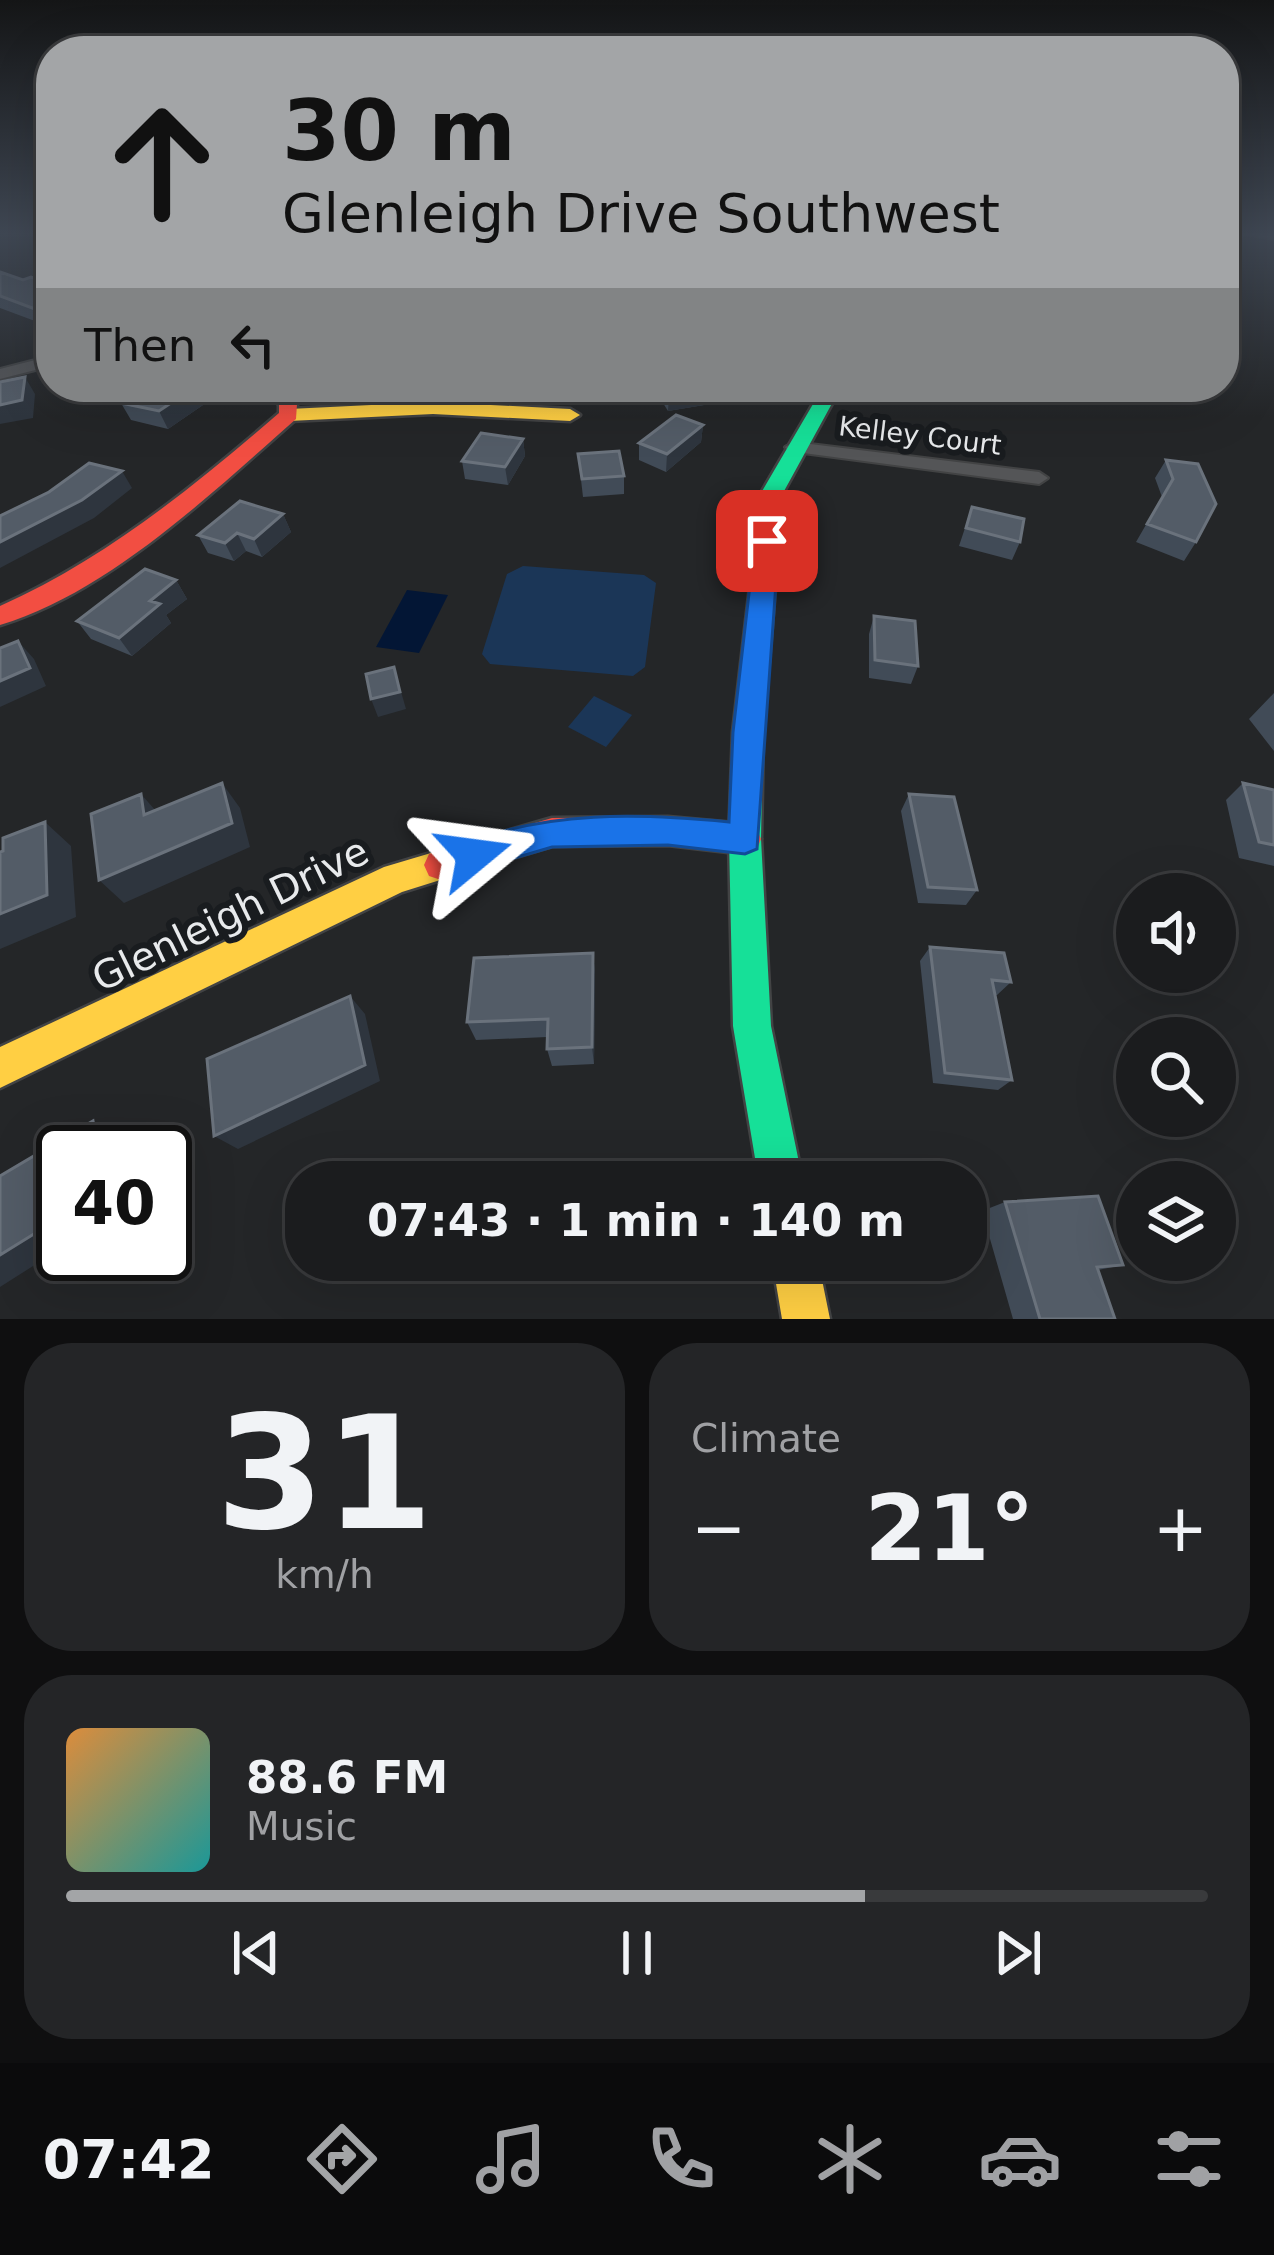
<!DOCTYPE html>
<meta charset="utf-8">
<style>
body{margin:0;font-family:"DejaVu Sans",sans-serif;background:#242527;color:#f1f3f6;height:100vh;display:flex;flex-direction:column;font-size:45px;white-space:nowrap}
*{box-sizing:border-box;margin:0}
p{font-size:39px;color:#a0a1a4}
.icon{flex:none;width:66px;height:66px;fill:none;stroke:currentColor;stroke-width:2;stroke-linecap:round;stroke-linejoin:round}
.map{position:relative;height:1319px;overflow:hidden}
.drawer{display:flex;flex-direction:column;gap:24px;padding:24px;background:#0f0f10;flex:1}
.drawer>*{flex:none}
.top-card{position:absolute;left:36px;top:36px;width:1203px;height:366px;border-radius:48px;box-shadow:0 12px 48px #0002,0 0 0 3px #393a3c;background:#a3a5a7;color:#111;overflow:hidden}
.fabs{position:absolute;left:1116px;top:873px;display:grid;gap:24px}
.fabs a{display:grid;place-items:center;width:120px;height:120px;border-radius:50%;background:#1b1c1e;box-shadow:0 12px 48px #0002,0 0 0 3px #393a3c;font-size:60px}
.speed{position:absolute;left:36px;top:1125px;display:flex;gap:24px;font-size:60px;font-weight:700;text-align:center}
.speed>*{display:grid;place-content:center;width:156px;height:156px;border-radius:50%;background:#1b1c1e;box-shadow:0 12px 48px #0002,0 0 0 3px #393a3c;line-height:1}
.speed .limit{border:6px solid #111;border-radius:18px;background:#fff;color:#111}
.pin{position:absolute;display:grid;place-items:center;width:102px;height:102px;color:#fff;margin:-51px;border-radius:24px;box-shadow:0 6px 18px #0006}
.me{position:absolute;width:132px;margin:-66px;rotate:74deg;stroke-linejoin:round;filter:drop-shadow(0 0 9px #0008)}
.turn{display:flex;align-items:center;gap:42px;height:252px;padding:0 48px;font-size:54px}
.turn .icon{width:156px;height:156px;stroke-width:2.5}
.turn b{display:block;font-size:84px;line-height:102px}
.then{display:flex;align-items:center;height:114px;padding:0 48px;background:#0003;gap:24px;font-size:45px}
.big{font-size:90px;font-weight:700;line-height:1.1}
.drawer .widget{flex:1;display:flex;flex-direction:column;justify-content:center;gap:18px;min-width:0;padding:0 42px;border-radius:48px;background:#242527}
.drawer .dial{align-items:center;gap:0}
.dial b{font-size:156px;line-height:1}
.song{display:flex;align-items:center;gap:36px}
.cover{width:144px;height:144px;border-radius:18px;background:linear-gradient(135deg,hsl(30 70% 55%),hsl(180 70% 35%))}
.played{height:12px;border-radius:6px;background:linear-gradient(90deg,#a3a5a7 70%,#393a3c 70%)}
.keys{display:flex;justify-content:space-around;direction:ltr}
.heat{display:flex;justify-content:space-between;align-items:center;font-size:66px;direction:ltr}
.drawer .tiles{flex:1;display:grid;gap:24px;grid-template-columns:1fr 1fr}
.widget:last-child{grid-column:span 2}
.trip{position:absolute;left:285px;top:1161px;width:702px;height:120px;border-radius:48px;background:#1b1c1e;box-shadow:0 12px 48px #0002,0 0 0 3px #393a3c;font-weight:700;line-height:120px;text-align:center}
.dock{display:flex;height:192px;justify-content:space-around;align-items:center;background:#0b0b0c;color:#a0a1a4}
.dock .icon{width:84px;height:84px}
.dock .selected{color:#a3a5a7}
.dock b{font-size:54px;color:#f1f3f6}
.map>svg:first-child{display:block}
.green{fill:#1b3657}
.water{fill:#031635}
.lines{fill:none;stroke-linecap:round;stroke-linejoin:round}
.street-casing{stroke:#424344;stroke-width:4}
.fast-casing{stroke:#424344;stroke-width:5}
.slow-casing{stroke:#424344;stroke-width:5}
.jam-casing{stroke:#424344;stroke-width:5}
.street{fill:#545557;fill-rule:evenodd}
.fast{fill:#16e098;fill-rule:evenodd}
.slow{fill:#ffcf43;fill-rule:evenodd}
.jam{fill:#f24e42;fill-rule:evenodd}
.wall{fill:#414b57}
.shaded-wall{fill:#2e353e}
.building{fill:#535c67;stroke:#6a727c;stroke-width:3}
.route{fill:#1a73e8;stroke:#114b97;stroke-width:3}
.labels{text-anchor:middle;stroke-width:12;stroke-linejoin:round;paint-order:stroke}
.far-street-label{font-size:27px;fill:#e8eaec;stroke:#191c1f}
.near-street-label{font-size:39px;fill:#e8eaec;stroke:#191c1f}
</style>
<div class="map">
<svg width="1274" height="1319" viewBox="0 0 1274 1319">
<rect width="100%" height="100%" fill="#242628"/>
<path class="green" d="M523,566l121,9 12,8 -11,84 -12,9 -143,-12 -8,-10 25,-80z
M594,696l38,19 -26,32 -38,-20z"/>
<path class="water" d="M407,590l41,5 -29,58 -43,-6z"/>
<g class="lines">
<defs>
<path id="street" d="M1235,232h39v7z
M51,356v10l-51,13v-10z
M794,442l245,30 9,6 -9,6 -251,-33 -3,-4z"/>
<path id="fast" d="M823,387h18l-58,106 -20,239 -2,107 10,187 32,156h-44l-26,-156 -4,-187 4,-107 28,-239z"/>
<path id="slow" d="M433,402l137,7 10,6 -10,6 -137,-7 -144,7 -10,-6 10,-6z
M441,850l12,4 5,11 -5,11 -51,16 -402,196v-41l384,-180z
M772,1260h46l12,59h-48z"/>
<path id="jam" d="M265,387h19l13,17 -1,15c-83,73 -188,174 -296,206v-19c105,-47 192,-118 279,-193v-8z
M668,817l77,7 12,5 4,10 -4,10 -12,5 -77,-9 -116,1 -111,34 -12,-4 -5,-11 5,-11 12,-4 111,-32z"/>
</defs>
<use href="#street" class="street-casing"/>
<use href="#fast" class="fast-casing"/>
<use href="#slow" class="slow-casing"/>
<use href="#jam" class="jam-casing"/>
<use href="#street" class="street"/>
<use href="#fast" class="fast"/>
<use href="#slow" class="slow"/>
<use href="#jam" class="jam"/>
</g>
<path class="wall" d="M0,272l23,8 28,4v43l-51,-19z
M653,387h50l2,3 -1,15 -36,6z
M121,403l82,2 -35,24 -37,-9z
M703,425l-2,17 -35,30 -27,-12v-17z
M523,439l2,17 -17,29 -43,-6 -3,-18z
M578,454l46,22v18l-41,3z
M1166,460l30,82 -12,19 -48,-19 26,-45 -7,-19z
M972,507l48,35 -8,18 -53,-14z
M283,514l8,18 -29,25 -16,-6 -12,10 -26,-8 -10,-18z
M176,580l11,19 -21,16 5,8 -39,33 -41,-17 -14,-18z
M874,616l44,50 -7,18 -42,-6v-44z
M1274,693v58l-25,-32z
M1243,783l31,7v76l-35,-8 -13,-58z
M909,794l68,96 -11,15 -48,-2 -17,-92z
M930,947l81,35 -14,13h-2l17,85 -14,10 -65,-7 -13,-122z
M593,953l2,21 -1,90 -42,2 -5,-17v-12l-71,3 -9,-18z
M1005,1202l118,63 -25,5 17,49h-102l-31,-108z"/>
<path class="shaded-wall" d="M25,377l10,17 -2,24 -33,6v-19z
M195,387l8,18 -35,24 -9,-18z
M705,390l-1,15 -36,6 1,-15z
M703,425l-2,17 -35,30 1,-18z
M523,439l2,17 -17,29 -3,-18z
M122,471l10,17 -38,30 -94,50v-26z
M283,514l8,18 -29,25 -8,-18z
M237,533l9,18 -12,10 -9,-18z
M176,580l11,19 -21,16 5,8 -39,33 -13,-18 31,-37z
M18,641l16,18 12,27 -46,21v-26z
M394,667l12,42 -28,8 -7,-18z
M222,783l18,25 10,39 -126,56 -25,-23z
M141,794l22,25 -19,-4z
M45,822l26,24 5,71 -76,32v-35z
M593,953l2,21 -1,90 -2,-17z
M350,996l15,18 15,67 -142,68 -24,-13z
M93,1121l31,14 4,17h-30z
M63,1216v31l-63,40v-32z"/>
<path class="building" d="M0,272l23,8 8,-3 20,7v31l-51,-19z
M25,377l-3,23 -22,5v-23z
M146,387h49l-36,24 -38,-8z
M663,387h40l2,3 -36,6z
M676,415l27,10 -36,29 -28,-11z
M481,433l42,6 -18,28 -43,-6z
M619,451l5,25 -42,3 -4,-25z
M1166,460l32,4 18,40 -20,38 -49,-18 26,-45z
M89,463l33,8 -40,29 -82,42v-26l49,-24z
M240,501l43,13 -29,25 -17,-6 -12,10 -27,-8z
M972,507l52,12 -4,23 -54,-14z
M145,569l31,11 -26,21 10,3 -41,34 -42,-17z
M874,616l41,5 3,45 -43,-6z
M18,641l12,27 -30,13v-33z
M394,667l6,25 -29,7 -5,-25z
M222,783l10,40 -133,57 -8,-66 50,-20 3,21z
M1243,783l31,7v55l-15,-3z
M909,794l45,3 23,93 -49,-3z
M45,822l2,73 -47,19v-62l3,-1v-13z
M930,947l74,6 7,29 -19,-2 20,100 -67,-7z
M593,953l-1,94 -45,2 1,-30 -81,3 7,-64z
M350,996l15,69 -151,71 -7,-77z
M93,1121l5,31h-35v64l-63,39v-79z
M1098,1196l25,69 -26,2 18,52h-75l-35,-117z"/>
<linearGradient id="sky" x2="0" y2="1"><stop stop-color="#141516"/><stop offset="0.56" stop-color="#3f4753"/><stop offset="1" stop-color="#3f4753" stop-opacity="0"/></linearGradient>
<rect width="1274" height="417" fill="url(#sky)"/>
<path class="route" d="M767,534l12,7 -22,308 -12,5 -77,-9 -116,2 -78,23 -12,-4 -5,-11 5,-11c87,-33 175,-31 267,-22l4,-90 22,-191z"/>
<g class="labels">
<g class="far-street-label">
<text transform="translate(920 436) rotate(7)" y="9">Kelley Court</text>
</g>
<g class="near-street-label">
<text transform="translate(230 914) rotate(-26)" y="14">Glenleigh Drive</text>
</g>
</g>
</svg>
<div class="fabs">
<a><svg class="icon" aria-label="sound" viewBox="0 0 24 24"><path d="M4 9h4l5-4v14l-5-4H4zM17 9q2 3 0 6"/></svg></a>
<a><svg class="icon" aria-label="search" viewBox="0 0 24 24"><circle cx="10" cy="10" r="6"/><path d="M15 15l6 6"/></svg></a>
<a><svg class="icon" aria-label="layers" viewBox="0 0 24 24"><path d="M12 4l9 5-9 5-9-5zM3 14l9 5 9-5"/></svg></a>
</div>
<div class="speed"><div class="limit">40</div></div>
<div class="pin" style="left:767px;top:541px;background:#d93025"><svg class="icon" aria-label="arrive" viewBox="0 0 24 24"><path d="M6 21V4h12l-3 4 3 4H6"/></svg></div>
<svg class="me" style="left:474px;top:855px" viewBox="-20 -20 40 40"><path d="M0-17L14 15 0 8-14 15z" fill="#1a73e8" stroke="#fff" stroke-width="4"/></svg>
<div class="trip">07:43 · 1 min · 140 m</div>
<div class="top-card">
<div class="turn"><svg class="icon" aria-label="ahead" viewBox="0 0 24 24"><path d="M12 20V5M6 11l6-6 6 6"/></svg><div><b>30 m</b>Glenleigh Drive Southwest</div></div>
<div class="then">Then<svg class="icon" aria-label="left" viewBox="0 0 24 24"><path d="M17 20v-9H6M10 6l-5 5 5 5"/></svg></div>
</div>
</div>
<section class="drawer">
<div class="tiles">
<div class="widget dial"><b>31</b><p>km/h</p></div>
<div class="widget"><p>Climate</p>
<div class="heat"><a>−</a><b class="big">21°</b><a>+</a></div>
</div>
<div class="widget">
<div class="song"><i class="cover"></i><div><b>88.6 FM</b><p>Music</p></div></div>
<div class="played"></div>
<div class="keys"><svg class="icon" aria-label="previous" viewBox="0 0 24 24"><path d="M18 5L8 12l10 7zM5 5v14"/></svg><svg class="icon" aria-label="pause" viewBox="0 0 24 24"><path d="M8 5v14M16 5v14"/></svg><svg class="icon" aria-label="next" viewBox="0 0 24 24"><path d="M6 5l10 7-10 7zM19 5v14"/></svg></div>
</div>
</div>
</section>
<nav class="dock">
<b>07:42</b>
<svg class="icon selected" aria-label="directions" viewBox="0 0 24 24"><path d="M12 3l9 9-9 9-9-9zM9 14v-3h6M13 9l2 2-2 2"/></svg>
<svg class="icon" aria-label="music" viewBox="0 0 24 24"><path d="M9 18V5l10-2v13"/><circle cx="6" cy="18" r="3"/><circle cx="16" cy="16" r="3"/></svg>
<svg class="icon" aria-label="phone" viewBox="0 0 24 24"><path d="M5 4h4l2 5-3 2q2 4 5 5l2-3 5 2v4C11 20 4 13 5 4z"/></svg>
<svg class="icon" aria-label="climate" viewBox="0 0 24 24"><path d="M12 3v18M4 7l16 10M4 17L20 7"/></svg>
<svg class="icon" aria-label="car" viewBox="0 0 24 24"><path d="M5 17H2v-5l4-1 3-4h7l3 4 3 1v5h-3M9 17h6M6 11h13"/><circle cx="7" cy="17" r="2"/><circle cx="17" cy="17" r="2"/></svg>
<svg class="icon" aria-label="filters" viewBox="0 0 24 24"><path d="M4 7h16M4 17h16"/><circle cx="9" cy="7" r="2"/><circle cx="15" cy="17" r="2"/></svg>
</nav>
